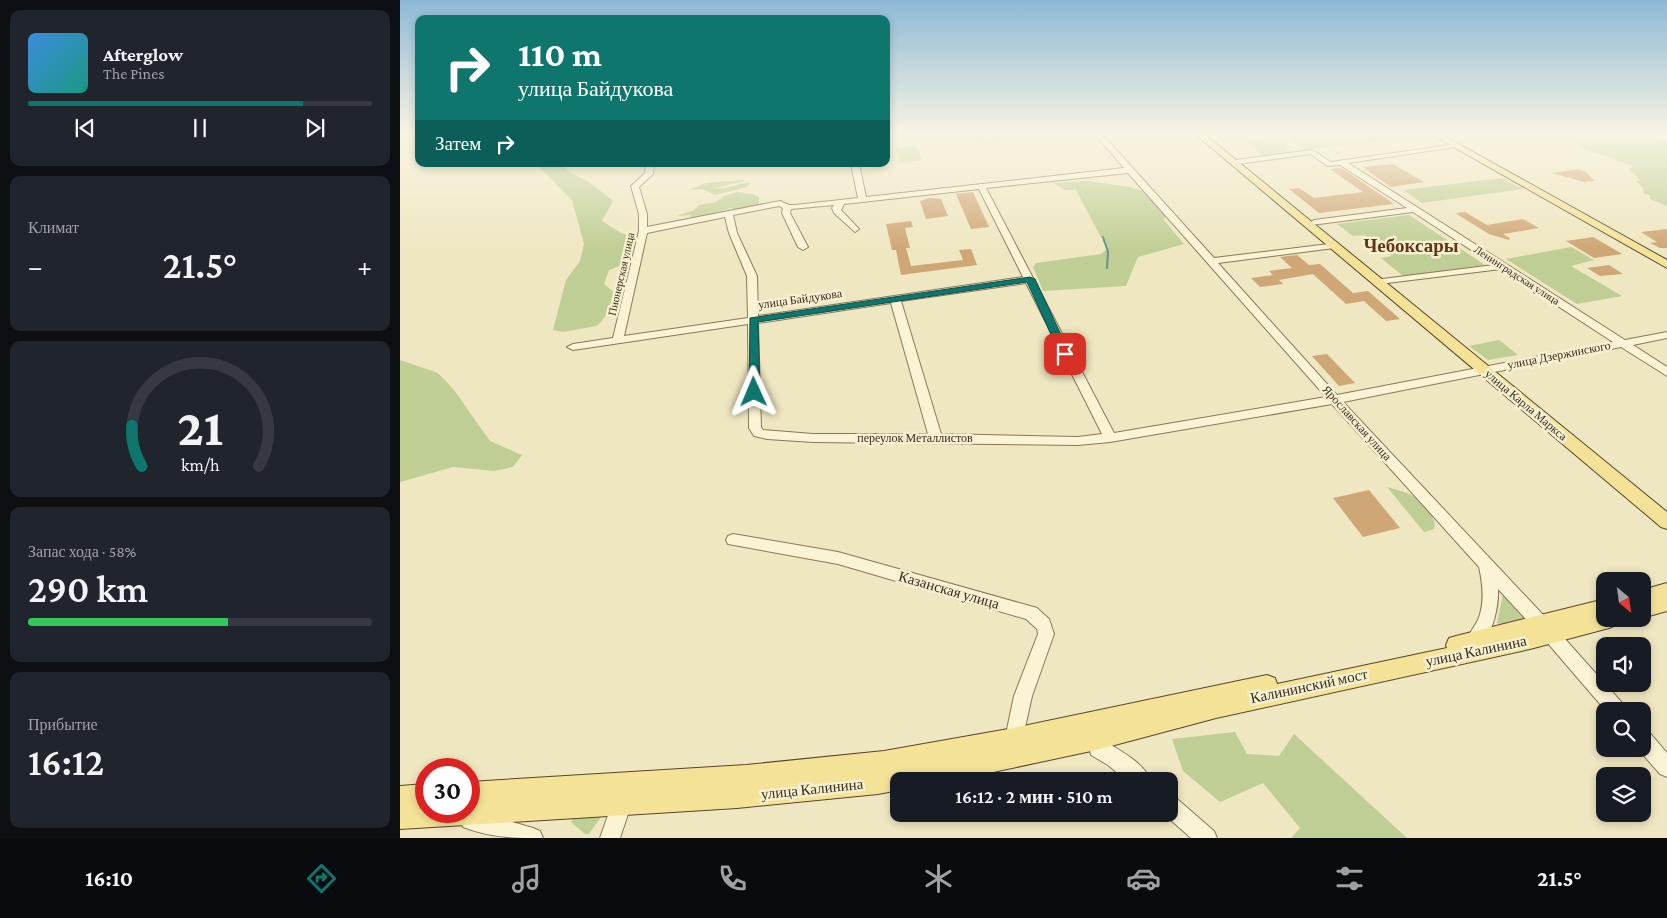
<!DOCTYPE html>
<html lang="ru">
<meta charset="utf-8">
<style>
body{margin:0;font-family:"Crimson Pro",serif;background:#20242c;color:#f1f3f6;height:100vh;display:flex;flex-direction:column;font-size:19px;white-space:nowrap}
*{box-sizing:border-box;margin:0}
p{font-size:16px;color:#9ea1a6}
.icon{flex:none;width:28px;height:28px;fill:none;stroke:currentColor;stroke-width:2;stroke-linecap:round;stroke-linejoin:round}
.map{position:relative;flex:1;overflow:hidden}
.side{display:flex;flex-direction:column;gap:10px;padding:10px;background:#0d0f14;width:400px}
.side>*{flex:none}
.top-card{position:absolute;left:15px;top:15px;width:475px;height:152px;border-radius:10px;box-shadow:0 2px 8px #0003;background:#0f766e;color:#fff;overflow:hidden}
.needle{width:32px;rotate:151deg}
.fabs{position:absolute;left:1196px;top:572px;display:grid;gap:10px}
.fabs a{display:grid;place-items:center;width:55px;height:55px;border-radius:10px;background:#171b24;box-shadow:0 2px 8px #0003;font-size:25px}
.speed{position:absolute;left:15px;top:758px;display:flex;gap:10px;font-size:25px;font-weight:700;text-align:center}
.speed>*{display:grid;place-content:center;width:65px;height:65px;border-radius:50%;background:#171b24;box-shadow:0 2px 8px #0003;line-height:1}
.speed .limit{border:8px solid #d22;background:#fff;color:#111}
.pin{position:absolute;display:grid;place-items:center;width:42px;height:42px;color:#fff;margin:-21px;border-radius:10px;box-shadow:0 2px 8px #0006}
.me{position:absolute;width:55px;margin:-28px;rotate:359deg;stroke-linejoin:round;filter:drop-shadow(0 0 4px #0008)}
.turn{display:flex;align-items:center;gap:18px;height:105px;padding:0 20px;font-size:22px}
.turn .icon{width:65px;height:65px;stroke-width:2.5}
.turn b{display:block;font-size:35px;line-height:42px}
.then{display:flex;align-items:center;height:48px;padding:0 20px;background:#0003;gap:10px;font-size:19px}
.big{font-size:38px;font-weight:600;line-height:1.1}
.side .card{flex:1;display:flex;flex-direction:column;justify-content:center;gap:8px;min-width:0;padding:0 18px;border-radius:10px;background:#20242c}
.side .dial{align-items:center;gap:0}
.dial svg{height:130px;overflow:visible;fill:none;stroke:#363941;stroke-width:7;stroke-linecap:round;text-anchor:middle}
.dial text{fill:#f1f3f6;stroke:none}
.song{display:flex;align-items:center;gap:15px}
.cover{width:60px;height:60px;border-radius:8px;background:linear-gradient(135deg,hsl(210 70% 55%),hsl(170 70% 35%))}
.played{height:5px;border-radius:2px;background:linear-gradient(90deg,#0f766e 80%,#363941 80%)}
.keys{display:flex;justify-content:space-around;direction:ltr}
.heat{display:flex;justify-content:space-between;align-items:center;font-size:28px;direction:ltr}
.charge{height:8px;border-radius:4px;background:linear-gradient(90deg,#34c759 58%,#363941 0)}
.trip{position:absolute;left:490px;top:772px;width:288px;height:50px;border-radius:10px;background:#171b24;box-shadow:0 2px 8px #0003;font-weight:600;line-height:50px;text-align:center}
.tab-bar{display:flex;height:80px;justify-content:space-around;align-items:center;background:#090b0e;color:#9ea1a6}
.tab-bar .icon{width:35px;height:35px}
.tab-bar .selected{color:#0f766e}
.tab-bar b{font-size:22px;color:#f1f3f6}
main{display:flex;flex:1;min-height:0}
.map>svg:first-child{display:block}
.green{fill:#bfce94}
.lines{fill:none;stroke-linecap:round;stroke-linejoin:round}
.stream{stroke:#6a908b;stroke-width:2}
.building{fill:#cfa675}
.minor-casing{stroke:#897858;stroke-width:2}
.major-casing{stroke:#57452c;stroke-width:2}
.minor{fill:#faf3d4;fill-rule:evenodd}
.major{fill:#f4e397;fill-rule:evenodd}
.route{fill:#0f766e;stroke:#0a4d48}
.labels{text-anchor:middle;stroke-width:5;stroke-linejoin:round;paint-order:stroke}
.far-street-label{font-size:11px;fill:#382e1d;stroke:#f6f0d0}
.street-label{font-size:12px;fill:#382e1d;stroke:#f6f0d0}
.near-street-label{font-size:15px;fill:#382e1d;stroke:#f6f0d0}
.far-town-label{font-size:19px;font-weight:bold;fill:#66341b;stroke:#f6f0d0}
</style>
<main>
<section class="side">
<div class="card">
<div class="song"><i class="cover"></i><div><b>Afterglow</b><p>The Pines</p></div></div>
<div class="played"></div>
<div class="keys"><svg class="icon" aria-label="previous" viewBox="0 0 24 24"><path d="M18 5L8 12l10 7zM5 5v14"/></svg><svg class="icon" aria-label="pause" viewBox="0 0 24 24"><path d="M8 5v14M16 5v14"/></svg><svg class="icon" aria-label="next" viewBox="0 0 24 24"><path d="M6 5l10 7-10 7zM19 5v14"/></svg></div>
</div>
<div class="card"><p>Климат</p>
<div class="heat"><a>−</a><b class="big">21.5°</b><a>+</a></div>
</div>
<div class="card dial"><svg viewBox="0 0 100 80">
<path d="M14 69A42 42 0 1 1 86 69"/>
<path d="M14 69A42 42 0 0 1 8 44" stroke="#0f766e"/>
<text x="50" y="56" font-size="32" font-weight="700">21</text>
<text x="50" y="72" font-size="11">km/h</text>
</svg></div>
<div class="card"><p>Запас хода · 58%</p><b class="big">290 km</b><div class="charge"></div></div>
<div class="card"><p>Прибытие</p><b class="big">16:12</b></div>
</section>
<div class="map">
<svg width="1267" height="838" viewBox="0 0 1267 838">
<rect width="100%" height="100%" fill="#efe7c1"/>
<path class="green" d="M562,133h37l7,5 -19,7z
M879,133h95l14,7 -84,10z
M1159,133h94l14,8v65l-17,-7v-4l-6,-1 -1,-6 -7,-7h5l-12,-12 5,-2 -27,-11 -23,-6 -8,-8z
M875,136l16,10 -5,2 2,5 -24,3 -21,-17z
M516,146l6,14 -22,3 -5,-15z
M136,164h26l7,8 20,10 24,19 -11,20 19,12 15,5 -5,23 -22,9 -5,14 16,13 -20,26 -4,3 -33,6 -10,-2 13,-50 14,-19 4,-17 -12,-44z
M1102,178l21,11 -101,14 -19,-13z
M344,180v1l-29,7c14,2 21,-5 35,-5l-3,4 -32,8 -13,-6 -13,1 17,-7z
M688,181l42,6 18,6 19,20 -3,7 20,24 -46,13 -12,29 -83,5 -10,-24 3,-4 65,-9 6,-5 -31,-59h-11l-11,-7z
M337,192l15,2 7,3v7l-24,8 -3,-4 -41,11v-4l-14,1 17,-6 5,-5 17,-3 8,-6z
M1008,215h1l76,50 -82,11 -22,-18 11,-2 -28,-21 -11,1 -16,-12z
M1171,247l23,13 -23,6 51,30 -45,8 -71,-45z
M1099,340l19,15 -30,5 -19,-14z
M0,360l38,13 16,17 36,51 32,14 -9,12 -19,4 -41,-4 -53,15z
M987,487c21,6 31,7 43,27 4,5 6,9 4,15l-10,3z
M1103,594l21,21 1,3 -24,7 -4,-2z
M835,732l12,22 32,2 15,-22 113,104h-116l9,-10 -37,-45 -43,19 -37,-31 -11,-32z
M199,813l2,4 -12,17h-4l-14,-12 5,-8z"/>
<g class="lines">
<path class="stream" d="M703,237l5,15 -1,16"/>
</g>
<path class="building" d="M993,164l17,10 14,8 -33,5 -29,-20z
M941,168l11,7 42,29 -75,9 -30,-24 10,-1 15,10 49,-6 -33,-23z
M1178,169l8,3 8,9 -10,1 -32,-9z
M573,192l16,35 -18,2 -15,-35z
M530,198l11,1 7,17 -22,3 -6,-18z
M1065,212l22,13 36,-6 16,9 -36,6 7,4 -1,2 -20,-6 -34,-21z
M511,221l2,6 -8,1 5,20h-4l5,18 52,-6 -4,-10 12,-1 6,16 -76,10 -5,-25h-4l-6,-26z
M1267,229v19h-7l-10,-5 7,-1 -16,-10z
M1193,237l14,8 15,9 -28,4 -28,-17z
M897,255l12,10 11,-1 33,29 15,-2 32,28 -14,2 -22,-20 -18,3 -33,-30 -34,6 4,4 -23,3 -9,-9 22,-3 -4,-4 23,-3 -12,-11z
M1209,265l14,9 -23,2 -13,-8z
M927,354l28,29 -16,3 -27,-30z
M969,490l31,38 -37,9 -30,-39z"/>
<g class="lines">
<defs>
<path id="minor" d="M694,133h7l113,125 123,-15v4l-3,1 -116,15 119,132 276,-53 -112,-73 -122,15 -2,-2 5,-3 112,-14 -81,-53 -102,13 -1,-2 4,-3 93,-12 -67,-43 -13,1 -16,-12 -73,10h-3v-4l77,-10 19,12 126,-18v2l-2,1 -107,16 277,177 42,-8v6l-34,7 34,22v9l-46,-29 -278,55 204,217 2,5 -2,5 4,-2 6,3 67,75 3,6h-21l-61,-71 -2,-5 2,-5 -4,1 -6,-2 -37,-40c1,17 -6,53 -24,60l-6,-3 -2,-5c3,-7 8,-14 12,-21 7,-17 5,-35 1,-53l-147,-163 -222,38 -32,3 -265,-3 -46,-3 -13,-3 -5,-8 -1,-104 -175,26 -6,-3 6,-3 40,-6 26,-107v-17l-8,-28 14,-13 1,-9h8l-1,10 -14,13 8,27v13l133,-26 9,4h6l63,-7 -7,-34h8l7,33 258,-29zM728,173l198,224 -212,36 -128,-245zM579,189l44,88 -265,39 -1,-40 -20,-43 -4,-18 46,-9 4,2 -1,5 16,34 5,3 5,-3 -18,-34 1,-4 43,-4 -2,3 2,5 21,19 4,-3 -18,-19 3,-6zM325,217l4,16 18,43 1,42 -124,18 23,-103zM626,283l76,151 -24,3 -137,-3 -40,-133zM491,303l37,131h-115l-50,-4 -2,-3 -3,-104z
M333,534l105,18 199,56 12,11 5,15 -22,62 -11,50 -7,2 -7,-2 -2,-7 9,-43 24,-62 -1,-5 -11,-10 -188,-55 -110,-20 -2,-4 2,-4z
M696,730l7,2 3,10c15,9 39,22 45,39h-24l-19,-16 -17,-10 -4,-16 2,-7z
M1242,730l7,2 18,21v24l-7,-3 -22,-25h4z
M222,792l7,3 3,7 -12,36h-20l15,-43z
M769,795l7,3 38,33 3,7h-26l-27,-24h5z
M70,810l63,18 7,3 3,7c-30,0 -51,0 -80,-11l-3,-7 3,-7z"/>
<path id="major" d="M794,133h9l464,379v17l-6,-2z
M1029,133h10l228,127v8z
M1267,583v28l-25,7v-28z
M1205,599v20h14l-3,6 -7,3 -79,21 -314,69 -120,32 -145,31h-52v9l-21,4 -141,14 -337,21v-43l26,-2v27h43v-29l277,-17 138,-14 130,-23 253,-53 8,3 2,6 170,-36 -1,-3 3,-7 7,-2z"/>
</defs>
<use href="#minor" class="minor-casing"/>
<use href="#major" class="major-casing"/>
<use href="#minor" class="minor"/>
<use href="#major" class="major"/>
</g>
<linearGradient id="sky" x2="0" y2="1"><stop stop-color="#8db9d6"/><stop offset="0.53" stop-color="#f8f4e3"/><stop offset="1" stop-color="#f8f4e3" stop-opacity="0"/></linearGradient>
<rect width="1267" height="251" fill="url(#sky)"/>
<path class="route" d="M630,277l5,2 35,75 -1,3 -4,1 -5,-4 -33,-72 -269,40 2,70 -6,3 -5,-3 1,-74z"/>
<g class="labels">
<g class="far-street-label">
<text transform="translate(221 274) rotate(-77)" y="4">Пионерская улица</text>
<text transform="translate(1117 275) rotate(33)" y="4">Ленинградская улица</text>
</g>
<g class="street-label">
<text transform="translate(400 299) rotate(-8)" y="4">улица Байдукова</text>
<text transform="translate(1159 355) rotate(-11)" y="4">улица Дзержинского</text>
<text transform="translate(1126 405) rotate(40)" y="4">улица Карла Маркса</text>
<text transform="translate(957 423) rotate(48)" y="4">Ярославская улица</text>
<text x="515" y="442">переулок Металлистов</text>
</g>
<g class="near-street-label">
<text transform="translate(549 590) rotate(16)" y="5">Казанская улица</text>
<text transform="translate(1076 651) rotate(-12)" y="5">улица Калинина</text>
<text transform="translate(909 686) rotate(-12)" y="5">Калининский мост</text>
<text transform="translate(412 789) rotate(-6)" y="5">улица Калинина</text>
</g>
<g class="far-town-label">
<text x="1011" y="252">Чебоксары</text>
</g>
</g>
</svg>
<div class="fabs">
<a><svg class="needle" viewBox="-14 -14 28 28"><path d="M0-13l5 13h-10z" fill="#e53935"/><path d="M0 13l5-13h-10z" fill="#9ea1a6"/></svg></a>
<a><svg class="icon" aria-label="sound" viewBox="0 0 24 24"><path d="M4 9h4l5-4v14l-5-4H4zM17 9q2 3 0 6"/></svg></a>
<a><svg class="icon" aria-label="search" viewBox="0 0 24 24"><circle cx="10" cy="10" r="6"/><path d="M15 15l6 6"/></svg></a>
<a><svg class="icon" aria-label="layers" viewBox="0 0 24 24"><path d="M12 4l9 5-9 5-9-5zM3 14l9 5 9-5"/></svg></a>
</div>
<div class="speed"><div class="limit">30</div></div>
<div class="pin" style="left:665px;top:354px;background:#d93025"><svg class="icon" aria-label="arrive" viewBox="0 0 24 24"><path d="M6 21V4h12l-3 4 3 4H6"/></svg></div>
<svg class="me" style="left:354px;top:392px" viewBox="-20 -20 40 40"><path d="M0-17L14 15 0 8-14 15z" fill="#0f766e" stroke="#fff" stroke-width="4"/></svg>
<div class="trip">16:12 · 2 мин · 510 m</div>
<div class="top-card">
<div class="turn"><svg class="icon" aria-label="right" viewBox="0 0 24 24"><path d="M7 20v-9h11M14 6l5 5-5 5"/></svg><div><b>110 m</b>улица Байдукова</div></div>
<div class="then">Затем<svg class="icon" aria-label="right" viewBox="0 0 24 24"><path d="M7 20v-9h11M14 6l5 5-5 5"/></svg></div>
</div>
</div>
</main>
<nav class="tab-bar">
<b>16:10</b>
<svg class="icon selected" aria-label="directions" viewBox="0 0 24 24"><path d="M12 3l9 9-9 9-9-9zM9 14v-3h6M13 9l2 2-2 2"/></svg>
<svg class="icon" aria-label="music" viewBox="0 0 24 24"><path d="M9 18V5l10-2v13"/><circle cx="6" cy="18" r="3"/><circle cx="16" cy="16" r="3"/></svg>
<svg class="icon" aria-label="phone" viewBox="0 0 24 24"><path d="M5 4h4l2 5-3 2q2 4 5 5l2-3 5 2v4C11 20 4 13 5 4z"/></svg>
<svg class="icon" aria-label="climate" viewBox="0 0 24 24"><path d="M12 3v18M4 7l16 10M4 17L20 7"/></svg>
<svg class="icon" aria-label="car" viewBox="0 0 24 24"><path d="M5 17H2v-5l4-1 3-4h7l3 4 3 1v5h-3M9 17h6M6 11h13"/><circle cx="7" cy="17" r="2"/><circle cx="17" cy="17" r="2"/></svg>
<svg class="icon" aria-label="filters" viewBox="0 0 24 24"><path d="M4 7h16M4 17h16"/><circle cx="9" cy="7" r="2"/><circle cx="15" cy="17" r="2"/></svg>
<b>21.5°</b>
</nav>
